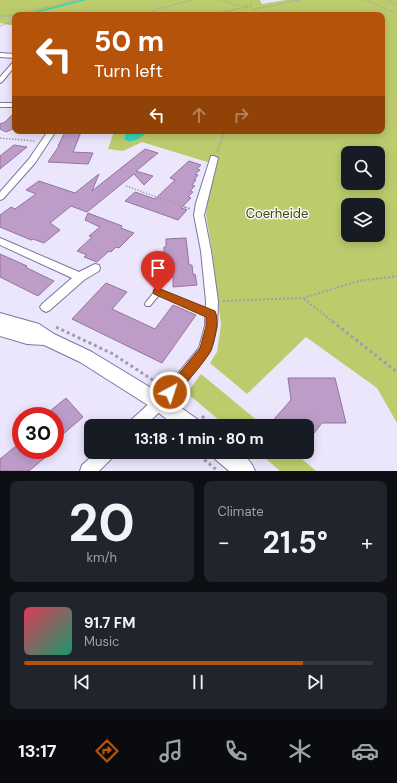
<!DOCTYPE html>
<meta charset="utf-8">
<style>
body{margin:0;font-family:"DM Sans",sans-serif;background:#20242c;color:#f1f3f6;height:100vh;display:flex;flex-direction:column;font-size:15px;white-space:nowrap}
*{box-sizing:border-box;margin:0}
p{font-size:13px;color:#9ea1a6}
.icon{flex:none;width:22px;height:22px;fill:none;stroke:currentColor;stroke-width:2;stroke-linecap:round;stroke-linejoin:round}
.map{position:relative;height:471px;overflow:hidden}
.drawer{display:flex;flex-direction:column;gap:10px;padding:10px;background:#0d0f14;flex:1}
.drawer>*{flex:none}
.banner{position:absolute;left:12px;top:12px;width:373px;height:122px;border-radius:8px;box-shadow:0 2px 10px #0003;background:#b45309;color:#fff;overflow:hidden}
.controls{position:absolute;left:341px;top:146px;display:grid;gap:8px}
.controls a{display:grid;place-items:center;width:44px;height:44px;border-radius:8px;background:#171b24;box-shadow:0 2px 10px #0003;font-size:20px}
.speed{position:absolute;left:12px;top:407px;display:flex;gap:8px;font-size:20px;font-weight:700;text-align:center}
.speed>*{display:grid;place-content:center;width:52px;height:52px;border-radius:50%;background:#171b24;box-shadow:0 2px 10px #0003;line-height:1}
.speed .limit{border:6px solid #d22;background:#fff;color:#111}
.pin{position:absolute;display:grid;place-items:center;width:34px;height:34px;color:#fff;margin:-41px -17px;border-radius:50% 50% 50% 0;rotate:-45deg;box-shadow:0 0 4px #0007}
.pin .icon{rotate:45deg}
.me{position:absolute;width:44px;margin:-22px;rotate:40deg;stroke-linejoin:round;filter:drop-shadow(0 0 3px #0008)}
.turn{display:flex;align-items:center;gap:14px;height:84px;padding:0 16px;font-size:18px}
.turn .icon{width:52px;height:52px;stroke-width:2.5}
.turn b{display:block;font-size:28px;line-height:34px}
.lanes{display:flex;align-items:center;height:38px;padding:0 16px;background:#0003;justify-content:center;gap:20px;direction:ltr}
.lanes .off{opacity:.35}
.big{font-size:30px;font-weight:700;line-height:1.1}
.drawer .card{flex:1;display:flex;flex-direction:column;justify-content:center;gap:6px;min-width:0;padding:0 14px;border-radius:8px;background:#20242c}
.drawer .dial{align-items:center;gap:0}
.dial b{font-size:52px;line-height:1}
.song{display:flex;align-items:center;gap:12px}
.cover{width:48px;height:48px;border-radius:6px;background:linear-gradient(135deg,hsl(350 70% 55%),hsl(160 70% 35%))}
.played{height:4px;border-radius:2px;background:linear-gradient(90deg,#b45309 80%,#363941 80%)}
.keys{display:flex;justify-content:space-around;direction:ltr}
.heat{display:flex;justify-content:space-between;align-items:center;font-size:22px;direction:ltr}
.drawer .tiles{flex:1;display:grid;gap:10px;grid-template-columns:1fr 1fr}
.card:last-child{grid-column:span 2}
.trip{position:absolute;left:84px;top:419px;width:230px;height:40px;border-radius:8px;background:#171b24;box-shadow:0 2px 10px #0003;font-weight:700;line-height:40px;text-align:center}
.dock{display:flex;height:64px;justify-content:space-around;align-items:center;background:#090b0e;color:#9ea1a6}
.dock .icon{width:28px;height:28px}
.dock .selected{color:#b45309}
.dock b{font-size:18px;color:#f1f3f6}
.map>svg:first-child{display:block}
.green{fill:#bccc6d;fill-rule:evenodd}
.water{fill:#36d6b9}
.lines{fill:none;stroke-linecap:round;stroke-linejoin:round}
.stream{stroke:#36d6b9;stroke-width:1.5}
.building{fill:#bd9dc8;stroke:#93749e}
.service-casing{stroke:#8174a2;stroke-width:2}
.minor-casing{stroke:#8174a2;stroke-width:2}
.tertiary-casing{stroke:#8174a2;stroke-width:2}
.path-far3{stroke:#a19cb0;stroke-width:1;stroke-dasharray:1 1;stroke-linecap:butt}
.path-far2{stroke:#a19cb0;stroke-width:1.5;stroke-dasharray:1.5 1.5;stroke-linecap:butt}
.path-far1{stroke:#a19cb0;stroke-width:2;stroke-dasharray:2 2;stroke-linecap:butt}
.path{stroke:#a19cb0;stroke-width:3;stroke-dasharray:3 3;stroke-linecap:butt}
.service{fill:#fff;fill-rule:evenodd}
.minor{fill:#fff;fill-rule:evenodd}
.tertiary{fill:#fff;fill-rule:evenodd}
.route{fill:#b45309;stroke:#753606}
.labels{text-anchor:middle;stroke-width:3;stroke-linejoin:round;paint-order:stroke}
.park-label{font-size:13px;fill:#3e460a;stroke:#f7f7f7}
</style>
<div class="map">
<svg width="397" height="471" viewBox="0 0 397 471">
<rect width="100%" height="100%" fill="#ebe6fb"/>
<path class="green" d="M0,0h260l2,4 24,-4h111v423l-20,-35 -71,-51 -59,57 -37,-31 7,-11 4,-27 -9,-75 -6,-35 1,-13 10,-37 -75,-23 -19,9 -15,-2 6,-18h12l-2,8 9,3 15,-11h234v-116h-367v11l-15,-3zM348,153h30v30h-30zM348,205h30v30h-30z
M201,374l63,52h-38l-39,-33z
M258,452h36l22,19h-36z"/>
<path class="water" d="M126,131h22c-7,6 -15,15 -24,8z"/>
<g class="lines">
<path class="stream" d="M30,15l6,-3 48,-12"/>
</g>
<path class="building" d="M15,112v16l-9,4 -6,-3v-5l5,-2z
M65,132h16l-8,20 20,1 -5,11 -40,-2 11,-16h-1z
M14,145l13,2 -27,22v-13z
M145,149l13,4 -22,18 17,5 -9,9 -10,-11 -47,38 -16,-6 -21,17 10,7 -16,13 -11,-4 -2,1 -31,-13v-12l11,-8 4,2 21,-15 -10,-4 13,-9 36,12 24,-19 -7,17z
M189,161l12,4 -4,4 3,1 -5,4 3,1 -4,5h2l-4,5 3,1 -5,5 3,1 -5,5 3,1 -10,10 6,2 -9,10 -53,-19 10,-9 20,7 20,-19 -5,-2z
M88,213l34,13 -1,2 13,5 -15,15 -3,-1 -5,5 -2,-1 -12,11 -13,-5 3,-2 -10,-4 15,-14 -3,-1 11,-9 -15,-7z
M186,238l3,27h3l1,10 2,-1 2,11 -24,2v-11h-3v-10l-3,1 -1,-10h-2v-10h2v-8z
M0,254l27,12 -2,1 29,14 -16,15 -38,-19z
M106,283l21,9 -15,17 43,20 18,-24 23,10 -34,48 -90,-44z
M288,378h47l11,45h-24l-15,19v-16h-39l23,-26z
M66,398l17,19 -28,24v-25h-11z
M21,442v8h33l-25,21h-29v-12z"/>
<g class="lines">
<defs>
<path id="service" d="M156,290h4l52,22 1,2 -1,2h-4l-49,-21 -9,11h-4l-1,-2 1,-2z"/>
<path id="minor" d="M0,53l15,1v4l-15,-1z
M15,60v6l-13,16 -2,1v-6z
M0,103h15v4h-15z
M48,131h8l-21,32 -32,36 -3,1v-8l29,-33z
M211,156h3l4,2 -14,57 7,36 7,50 -1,25 -6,24 -35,46 -31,30h-17l2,-5 36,-33 33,-40 6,-22 1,-25 -5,-50 -7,-36 2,-12z
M0,238l79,34 16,-8 4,1 1,3 -1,3 -15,9 -34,30 -4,2 -4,-2 -2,-3 2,-3 30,-26 -72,-33z
M97,452h19l-3,5 -14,14h-19l2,-6z"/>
<path id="tertiary" d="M0,313l39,11 15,10 38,18 74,45 31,22 3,7h-25l-21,-17 -74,-47 -36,-17 -17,-1 -27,-8z
M212,452c20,0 34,-3 43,19h-26l-14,-12z"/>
</defs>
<use href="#service" class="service-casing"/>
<use href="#minor" class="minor-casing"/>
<use href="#tertiary" class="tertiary-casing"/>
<path class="path-far3" d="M222,0l14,5 12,1
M366,0l31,14
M387,0l10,5
M251,6l1,-6
M251,10l48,-10
M391,11l6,-2
M148,15l9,-6 35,-9
M208,15l43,-9
M0,16h15
M10,16l67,-16
M0,26l15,-5"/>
<path class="path-far2" d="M0,138l35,3
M217,152l8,-21
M126,186l61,22"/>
<path class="path-far1" d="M184,207l7,2
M304,299l29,23
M223,301l80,-3 56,-17 38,-5"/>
<path class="path" d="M332,321l65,51
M56,327l57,27 49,32
M202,416l11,10
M157,420l6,6
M195,452l23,19"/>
<use href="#service" class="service"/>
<use href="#minor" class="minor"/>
<use href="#tertiary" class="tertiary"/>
</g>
<path class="route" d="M158,288l57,23c5,9 -1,35 -6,43 -10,15 -23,28 -34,42l-5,1 -4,-1 -2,-4 36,-44 6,-22v-9l-52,-23 -1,-2 1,-3z"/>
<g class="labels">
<g class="park-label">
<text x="277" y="218">Coerheide</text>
</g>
</g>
</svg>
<div class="controls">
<a><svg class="icon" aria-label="search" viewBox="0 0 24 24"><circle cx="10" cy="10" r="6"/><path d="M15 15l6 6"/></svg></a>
<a><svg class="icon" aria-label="layers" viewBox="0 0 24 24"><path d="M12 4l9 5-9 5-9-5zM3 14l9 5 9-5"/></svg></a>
</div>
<div class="speed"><div class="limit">30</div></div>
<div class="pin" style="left:158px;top:292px;background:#d93025"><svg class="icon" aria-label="arrive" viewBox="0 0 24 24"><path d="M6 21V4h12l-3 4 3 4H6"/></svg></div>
<svg class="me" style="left:170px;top:392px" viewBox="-20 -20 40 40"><circle r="17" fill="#b45309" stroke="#fff" stroke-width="3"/><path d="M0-11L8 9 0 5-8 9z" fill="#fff"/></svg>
<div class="trip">13:18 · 1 min · 80 m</div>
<div class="banner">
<div class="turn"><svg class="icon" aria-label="left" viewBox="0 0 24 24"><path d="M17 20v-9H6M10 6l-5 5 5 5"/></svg><div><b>50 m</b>Turn left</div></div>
<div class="lanes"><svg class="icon" aria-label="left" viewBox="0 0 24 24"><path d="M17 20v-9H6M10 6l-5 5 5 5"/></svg><svg class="icon off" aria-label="ahead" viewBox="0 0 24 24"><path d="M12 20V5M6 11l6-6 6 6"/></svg><svg class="icon off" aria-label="right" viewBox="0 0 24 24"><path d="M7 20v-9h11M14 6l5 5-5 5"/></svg></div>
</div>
</div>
<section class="drawer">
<div class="tiles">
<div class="card dial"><b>20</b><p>km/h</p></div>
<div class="card"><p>Climate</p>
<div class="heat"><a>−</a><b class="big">21.5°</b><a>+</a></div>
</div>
<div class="card">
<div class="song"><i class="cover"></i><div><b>91.7 FM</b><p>Music</p></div></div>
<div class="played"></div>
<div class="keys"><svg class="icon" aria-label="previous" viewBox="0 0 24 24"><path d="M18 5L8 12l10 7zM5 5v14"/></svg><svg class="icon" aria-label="pause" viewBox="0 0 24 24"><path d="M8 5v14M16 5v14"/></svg><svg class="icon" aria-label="next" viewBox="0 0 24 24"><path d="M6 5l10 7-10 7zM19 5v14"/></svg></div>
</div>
</div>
</section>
<nav class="dock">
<b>13:17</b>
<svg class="icon selected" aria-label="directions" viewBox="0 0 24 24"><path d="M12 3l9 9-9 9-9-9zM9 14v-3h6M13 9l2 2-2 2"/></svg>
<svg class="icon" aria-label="music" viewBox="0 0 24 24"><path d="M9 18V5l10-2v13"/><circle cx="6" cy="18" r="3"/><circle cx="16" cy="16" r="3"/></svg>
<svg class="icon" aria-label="phone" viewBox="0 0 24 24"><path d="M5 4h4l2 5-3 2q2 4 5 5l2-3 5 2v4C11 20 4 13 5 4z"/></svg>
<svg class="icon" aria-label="climate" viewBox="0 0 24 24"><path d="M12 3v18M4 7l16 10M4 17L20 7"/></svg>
<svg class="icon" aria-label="car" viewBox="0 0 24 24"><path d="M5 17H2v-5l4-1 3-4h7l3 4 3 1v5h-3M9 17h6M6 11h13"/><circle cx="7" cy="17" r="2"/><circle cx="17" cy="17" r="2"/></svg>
</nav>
